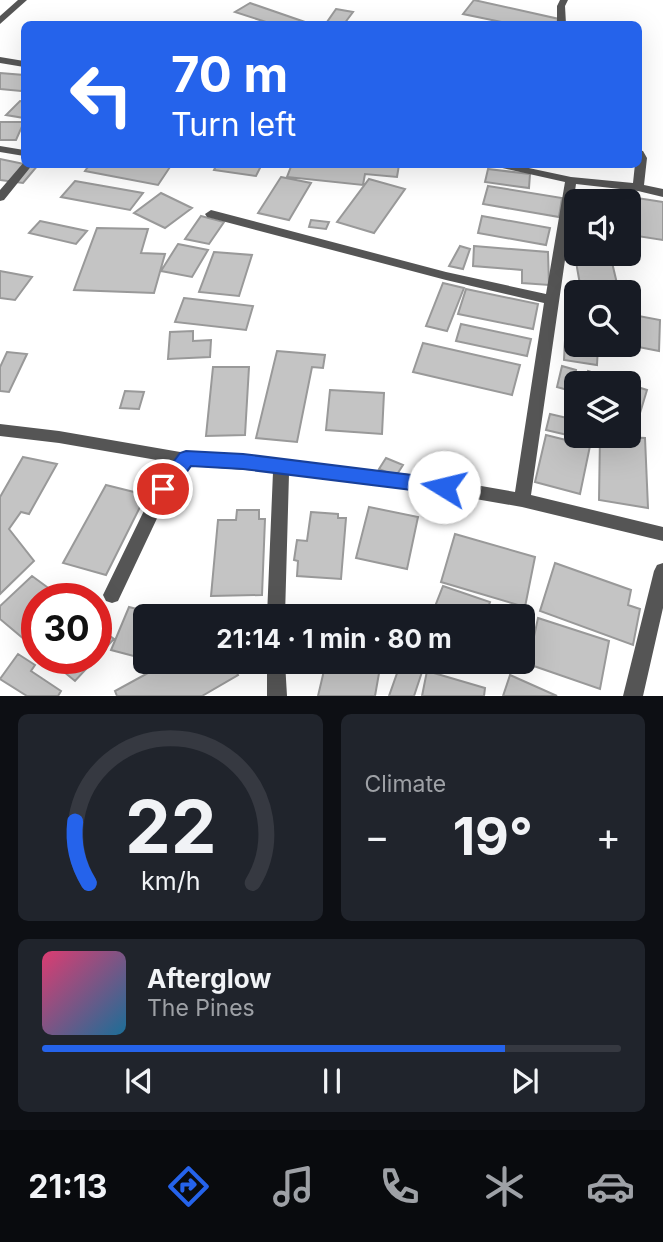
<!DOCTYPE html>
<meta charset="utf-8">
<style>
body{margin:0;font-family:Inter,sans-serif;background:#20242c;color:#f1f3f6;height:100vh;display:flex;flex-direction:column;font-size:26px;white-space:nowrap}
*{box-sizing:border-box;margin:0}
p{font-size:23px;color:#9ea1a6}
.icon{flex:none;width:38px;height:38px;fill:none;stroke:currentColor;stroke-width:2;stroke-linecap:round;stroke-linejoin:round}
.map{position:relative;height:696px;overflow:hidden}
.panel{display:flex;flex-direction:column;gap:18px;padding:18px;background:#0d0f14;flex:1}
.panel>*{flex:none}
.banner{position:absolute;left:21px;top:21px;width:621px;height:147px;border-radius:10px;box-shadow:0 7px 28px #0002;background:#2563eb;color:#fff;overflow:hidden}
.buttons{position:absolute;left:564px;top:189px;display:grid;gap:14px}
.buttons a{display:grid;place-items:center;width:77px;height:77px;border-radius:10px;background:#171b24;box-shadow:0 7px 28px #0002;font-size:35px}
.speed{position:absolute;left:21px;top:583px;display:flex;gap:14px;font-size:35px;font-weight:700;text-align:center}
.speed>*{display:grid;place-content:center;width:91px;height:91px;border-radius:50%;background:#171b24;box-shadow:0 7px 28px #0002;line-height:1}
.speed .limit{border:10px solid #d22;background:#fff;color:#111}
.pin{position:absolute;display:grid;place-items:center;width:60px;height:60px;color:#fff;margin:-30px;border:4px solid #fff;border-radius:50%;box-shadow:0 2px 7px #0007}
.me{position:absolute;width:77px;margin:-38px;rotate:279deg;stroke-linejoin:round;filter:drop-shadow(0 0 5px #0008)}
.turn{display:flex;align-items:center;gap:24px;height:147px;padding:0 35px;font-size:32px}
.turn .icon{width:91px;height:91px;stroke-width:2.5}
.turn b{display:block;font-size:49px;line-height:60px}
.big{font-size:52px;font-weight:700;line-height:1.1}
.panel .widget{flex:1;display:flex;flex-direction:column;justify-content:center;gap:10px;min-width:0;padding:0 24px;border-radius:10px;background:#20242c}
.panel .dial{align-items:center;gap:0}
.dial svg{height:182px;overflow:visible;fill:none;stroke:#363941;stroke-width:7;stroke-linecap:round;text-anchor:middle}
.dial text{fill:#f1f3f6;stroke:none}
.song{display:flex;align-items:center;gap:21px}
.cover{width:84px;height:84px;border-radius:10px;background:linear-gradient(135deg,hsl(340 70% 55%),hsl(200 70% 35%))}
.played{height:7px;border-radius:4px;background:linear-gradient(90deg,#2563eb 80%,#363941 80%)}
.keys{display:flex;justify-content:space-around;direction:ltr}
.heat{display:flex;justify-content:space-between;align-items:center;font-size:38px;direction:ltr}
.panel .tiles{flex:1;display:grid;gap:18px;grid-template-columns:1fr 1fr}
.widget:last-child{grid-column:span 2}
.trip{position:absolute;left:133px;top:604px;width:402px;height:70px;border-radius:10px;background:#171b24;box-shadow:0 7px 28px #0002;font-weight:700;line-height:70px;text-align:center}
.tabs{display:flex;height:112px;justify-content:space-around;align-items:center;background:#090b0e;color:#9ea1a6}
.tabs .icon{width:49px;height:49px}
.tabs .on{color:#2563eb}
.tabs b{font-size:32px;color:#f1f3f6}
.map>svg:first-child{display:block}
.building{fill:#c4c4c4;stroke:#999;stroke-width:2}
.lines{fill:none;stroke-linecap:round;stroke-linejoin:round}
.minor{fill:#555;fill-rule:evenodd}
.route{fill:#2563eb;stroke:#184099;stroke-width:2}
</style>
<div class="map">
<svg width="663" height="696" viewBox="0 0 663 696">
<rect width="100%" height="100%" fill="#fff"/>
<path class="building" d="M474,0l85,19 -4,5h-44l-48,-10z
M250,3l55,19 -4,2h-29l-37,-12z
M336,9l17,3 -9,12 -17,-2z
M0,73l24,2v12l-3,4 -21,-2z
M20,101l4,1v16l-18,-3z
M0,122h24l-8,18h-16z
M0,159l24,5 14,1 -15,18 -23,-3z
M90,164h68l12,3 -12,18 -73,-14z
M217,164h45l-6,12 -42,-6z
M292,164l56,3 1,-3 50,1 -2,12 -32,-3 -2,11 -76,-8z
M488,169l42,5 -1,14 -44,-6z
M281,177l30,6 -22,37 -31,-7z
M369,179l36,10 -31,44 -37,-11z
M75,181l68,12 -13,17 -69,-13z
M488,186l74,12 -3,19 -76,-13z
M161,193l31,15 -27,20 -31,-15z
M637,198l26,4v38l-26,-4z
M201,216l23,6 -15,22 -24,-5z
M482,216l68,12 -4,17 -68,-12z
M311,220l18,2 -3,7 -17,-2z
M40,221l47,10 -11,13 -47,-11z
M97,228l51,1 -7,24 24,1 -11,39 -80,-3z
M178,244l30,6 -16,27 -31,-6z
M573,245l3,1v8h34l9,38 -38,-2z
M460,246l10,3 -7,20 -14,-3z
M474,246l74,6 1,33 -27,-2v-13l-49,-4z
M214,252l38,3 -13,41 -40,-4z
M0,271l32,6 -17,23 -15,-2z
M443,283l21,5 -17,43 -21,-5z
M466,289l72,15 -5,25 -75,-15z
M184,298l69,8 -7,24 -71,-8z
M628,314l32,6 -1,31 -31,-6z
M461,324l70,15 -4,17 -71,-15z
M193,331v10l18,-1 -1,17 -42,2 2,-27z
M565,340l11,2v3l22,1 -1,19 -33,-5z
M423,343l97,22 -8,30 -99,-23z
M277,351l48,4 -2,13 -11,-1 -15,75 -41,-4z
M7,352l20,2 -18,38 -9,-1v-24z
M562,366l14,4 -5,21 -14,-4z
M213,367h36l-4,68 -39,1z
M588,371l38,12h-42z
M628,384l19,6 -10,33 -9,-3z
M330,390l54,3 -2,41 -56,-4z
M125,391l19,1 -5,17 -19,-1z
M550,414l26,6v16h18l-1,5 -47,-11z
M546,435l44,11 -10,48 -45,-12z
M600,436l45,2 3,70 -49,-8z
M23,457l34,7 -28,50 -8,-2 -12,17 25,32 -34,33v-97z
M386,458l17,7 -7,11 -17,-7z
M106,485l40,10 -40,80 -43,-12z
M369,507l49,10 -11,52 -51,-11z
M237,510h22v9h6l-3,76 -51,1 7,-76h18z
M311,512l27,2v4h8l-5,61 -44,-3 1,-15 -4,-1 3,-20 10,1z
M455,534l80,23 -10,50 -84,-25z
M555,563l76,27 -3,15 12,4 -7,36 -93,-34z
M32,576l30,22h-25v52l-37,-31v-13z
M443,586l47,16 -5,14h-33l-18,-7z
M129,607l36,9h-20v43l-34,-9z
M538,618l71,23 -9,48 -72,-25z
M96,626l18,13 -39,42 -28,-23h49z
M18,654l17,11 -4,6 30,20 -3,5h-31l-27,-17z
M168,662h63l7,13 -36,21h-85l-2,-5z
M326,662h55l-6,34h-57z
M401,662h11l12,4 -10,30h-25z
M427,671l58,17 -1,8h-62z
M510,675l47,21h-54z"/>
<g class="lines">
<path class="minor" d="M18,0h9l-27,24v-8z
M560,0h8l-3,6 1,18h-9v-18z
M0,57l24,4v6l-24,-4z
M0,146l24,4v6l-24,-4z
M639,150l4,1 4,7 -3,27 19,4v8l-25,-6 -62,-7 -45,311 132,32v14l-141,-34 -104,-18 -129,-15 -4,142h-18l6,-144 -83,-6 -21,27 -51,108 -6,2 -6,-2 -3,-6 54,-111 17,-21 -115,-20 -59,-7v-12l59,7 127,22 57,3 175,19 97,17 29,-189 -98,-23 -239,-63 -2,-3 6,-4 235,62 100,22 19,-112 -80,-18h25l61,13 62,6 2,-19h4z
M24,162v2h9l-29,36 -4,1v-11z
M663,563v45l-20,88h-20l31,-125 3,-6z
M267,662h18l2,34h-20z"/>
</g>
<path class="route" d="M186,451l57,3 201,25 7,2 2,6 -2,5 -7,2 -201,-25 -52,-3c-9,11 -18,34 -34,29l-3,-6 3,-5 23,-31z"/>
</svg>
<div class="buttons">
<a><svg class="icon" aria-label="sound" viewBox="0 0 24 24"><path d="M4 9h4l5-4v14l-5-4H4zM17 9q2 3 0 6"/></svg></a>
<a><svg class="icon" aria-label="search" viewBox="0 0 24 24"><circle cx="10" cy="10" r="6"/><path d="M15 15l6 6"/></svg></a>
<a><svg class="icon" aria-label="layers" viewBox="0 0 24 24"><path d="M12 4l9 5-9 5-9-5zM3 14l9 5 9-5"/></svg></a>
</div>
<div class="speed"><div class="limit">30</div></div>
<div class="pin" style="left:163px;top:489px;background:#d93025"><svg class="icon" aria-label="arrive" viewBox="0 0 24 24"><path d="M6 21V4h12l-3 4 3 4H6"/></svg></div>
<svg class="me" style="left:444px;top:487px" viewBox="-20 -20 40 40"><circle r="19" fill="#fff"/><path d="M0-13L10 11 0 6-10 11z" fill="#2563eb"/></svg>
<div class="trip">21:14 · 1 min · 80 m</div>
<div class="banner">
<div class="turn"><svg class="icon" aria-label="left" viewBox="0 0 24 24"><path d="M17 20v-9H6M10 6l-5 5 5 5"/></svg><div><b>70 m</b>Turn left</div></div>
</div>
</div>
<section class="panel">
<div class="tiles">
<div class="widget dial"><svg viewBox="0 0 100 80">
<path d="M14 69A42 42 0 1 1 86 69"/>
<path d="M14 69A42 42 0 0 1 8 42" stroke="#2563eb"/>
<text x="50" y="56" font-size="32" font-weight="700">22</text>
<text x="50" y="72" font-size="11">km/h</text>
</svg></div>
<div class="widget"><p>Climate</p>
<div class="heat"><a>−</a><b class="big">19°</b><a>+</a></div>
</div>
<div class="widget">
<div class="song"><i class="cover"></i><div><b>Afterglow</b><p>The Pines</p></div></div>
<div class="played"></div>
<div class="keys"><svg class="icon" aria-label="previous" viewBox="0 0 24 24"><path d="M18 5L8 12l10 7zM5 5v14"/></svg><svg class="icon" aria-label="pause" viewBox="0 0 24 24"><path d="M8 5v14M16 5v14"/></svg><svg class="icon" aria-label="next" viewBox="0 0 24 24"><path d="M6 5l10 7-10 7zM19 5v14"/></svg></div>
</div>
</div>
</section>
<nav class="tabs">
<b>21:13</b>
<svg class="icon on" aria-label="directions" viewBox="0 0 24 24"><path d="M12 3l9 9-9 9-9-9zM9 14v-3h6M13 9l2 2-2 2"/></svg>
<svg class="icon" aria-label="music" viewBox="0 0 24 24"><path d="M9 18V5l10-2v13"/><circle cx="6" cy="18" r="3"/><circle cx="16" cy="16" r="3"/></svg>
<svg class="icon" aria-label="phone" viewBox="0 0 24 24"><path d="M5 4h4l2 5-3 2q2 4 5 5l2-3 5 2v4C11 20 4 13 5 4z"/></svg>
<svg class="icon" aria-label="climate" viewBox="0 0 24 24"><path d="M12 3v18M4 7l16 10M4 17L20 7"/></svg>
<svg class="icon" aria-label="car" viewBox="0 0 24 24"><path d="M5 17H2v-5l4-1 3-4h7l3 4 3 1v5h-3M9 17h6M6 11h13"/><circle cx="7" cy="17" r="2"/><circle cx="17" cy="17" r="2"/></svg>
</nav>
